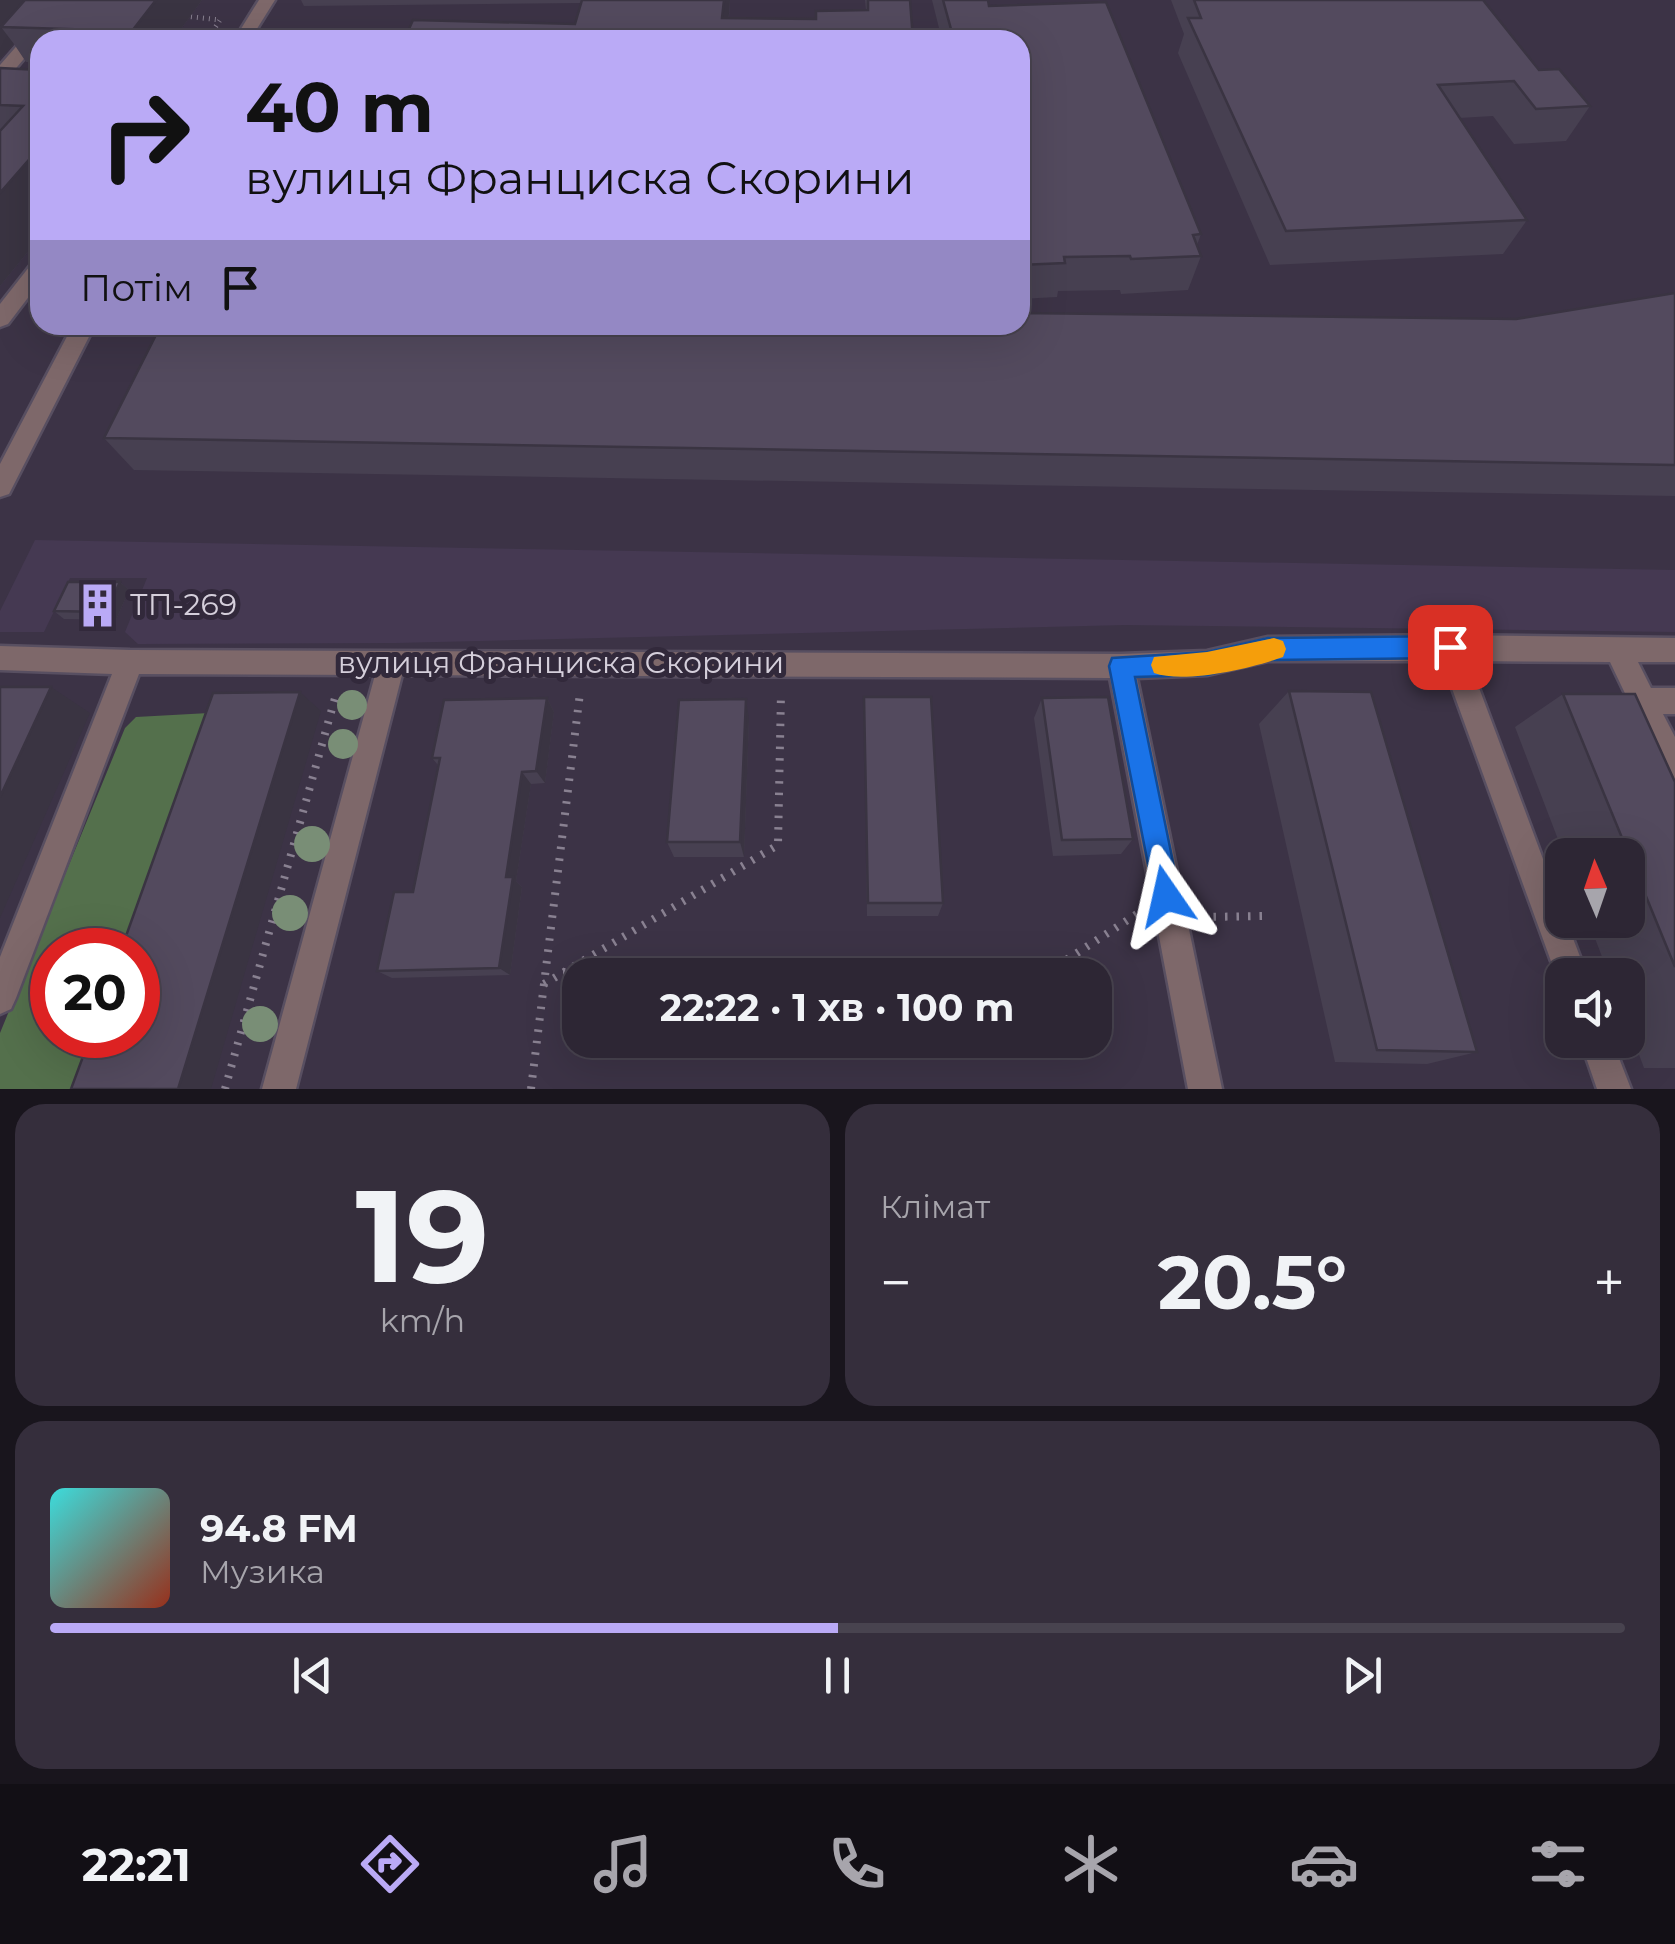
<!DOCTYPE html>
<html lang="uk">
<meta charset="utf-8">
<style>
body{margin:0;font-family:Montserrat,sans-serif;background:#352e3c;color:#f1f3f6;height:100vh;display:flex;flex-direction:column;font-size:38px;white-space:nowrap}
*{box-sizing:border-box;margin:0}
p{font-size:32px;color:#a7a5ac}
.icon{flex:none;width:55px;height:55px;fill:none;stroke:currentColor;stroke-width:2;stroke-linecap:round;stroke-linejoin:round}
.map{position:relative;height:1089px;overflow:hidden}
.side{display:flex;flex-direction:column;gap:15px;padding:15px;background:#19151d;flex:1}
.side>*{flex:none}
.top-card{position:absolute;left:30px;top:30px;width:1000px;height:305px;border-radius:30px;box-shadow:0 10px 40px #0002,0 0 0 2px #48434f;background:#baaaf6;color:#111;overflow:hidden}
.needle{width:65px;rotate:358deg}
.fabs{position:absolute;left:1545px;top:838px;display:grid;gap:20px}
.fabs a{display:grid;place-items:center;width:100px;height:100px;border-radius:20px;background:#2d2634;box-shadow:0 10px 40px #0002,0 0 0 2px #48434f;font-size:50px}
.speed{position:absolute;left:30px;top:928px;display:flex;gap:20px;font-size:50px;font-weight:700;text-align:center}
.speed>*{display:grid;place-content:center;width:130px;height:130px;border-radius:50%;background:#2d2634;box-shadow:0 10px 40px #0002,0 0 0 2px #48434f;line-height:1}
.speed .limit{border:15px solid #d22;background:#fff;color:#111}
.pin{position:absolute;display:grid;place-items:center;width:85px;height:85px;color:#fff;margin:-42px;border-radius:20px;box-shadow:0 5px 15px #0006}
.me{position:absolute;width:110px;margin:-55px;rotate:349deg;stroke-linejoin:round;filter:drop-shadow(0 0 8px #0008)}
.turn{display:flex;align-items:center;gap:35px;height:210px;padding:0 50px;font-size:45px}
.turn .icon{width:130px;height:130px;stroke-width:2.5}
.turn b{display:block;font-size:70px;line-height:85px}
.then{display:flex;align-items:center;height:95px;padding:0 50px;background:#0003;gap:20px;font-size:38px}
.big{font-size:75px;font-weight:700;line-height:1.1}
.side .widget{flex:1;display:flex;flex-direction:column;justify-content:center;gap:15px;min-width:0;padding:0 35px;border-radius:30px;background:#352e3c}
.side .dial{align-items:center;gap:0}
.dial b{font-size:130px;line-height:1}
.song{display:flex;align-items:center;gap:30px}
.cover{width:120px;height:120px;border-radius:15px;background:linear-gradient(135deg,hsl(180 70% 55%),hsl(10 70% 35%))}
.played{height:10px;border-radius:5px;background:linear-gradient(90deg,#baaaf6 50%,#48434f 50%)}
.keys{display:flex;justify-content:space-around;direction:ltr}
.heat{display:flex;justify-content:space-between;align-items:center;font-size:55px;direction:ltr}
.side .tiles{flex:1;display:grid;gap:15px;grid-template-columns:1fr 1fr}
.widget:last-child{grid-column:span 2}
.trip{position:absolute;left:562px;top:958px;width:550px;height:100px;border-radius:30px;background:#2d2634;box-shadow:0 10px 40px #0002,0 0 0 2px #48434f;font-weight:700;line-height:100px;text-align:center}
.menu{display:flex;height:160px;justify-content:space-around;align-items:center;background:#120f15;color:#a7a5ac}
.menu .icon{width:70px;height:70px}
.menu .on{color:#baaaf6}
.menu b{font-size:45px;color:#f1f3f6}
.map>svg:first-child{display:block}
.built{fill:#453952}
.forest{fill:#54704c}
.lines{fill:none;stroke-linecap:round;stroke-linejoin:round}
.minor-casing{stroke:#584f61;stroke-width:5}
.path-far1{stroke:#898191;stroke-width:5;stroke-dasharray:1 5;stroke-linecap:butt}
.path{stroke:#898191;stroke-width:8;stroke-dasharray:2.5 9;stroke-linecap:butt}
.minor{fill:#7e686a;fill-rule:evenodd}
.tree{fill:#798e76}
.wall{fill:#474051}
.shaded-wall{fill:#3a3442}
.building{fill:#534a5e;stroke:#3a3442;stroke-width:2.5}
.route{fill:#1a73e8;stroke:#114b97;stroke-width:2.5}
.slow{fill:#f59e0b}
.labels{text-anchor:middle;stroke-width:10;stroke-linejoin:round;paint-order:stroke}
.poi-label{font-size:30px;fill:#d5cfdb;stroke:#32293b;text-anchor:start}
.street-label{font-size:30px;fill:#d5cfdb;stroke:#32293b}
</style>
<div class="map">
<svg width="1675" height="1089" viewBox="0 0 1675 1089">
<rect width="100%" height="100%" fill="#3c3346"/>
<path class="built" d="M35,540l1640,30v62l-550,-7 -729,18 -258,1 -13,-12 22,-54h-77l-26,54h-44v-21z"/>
<path class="forest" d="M209,713l-72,237h-85v85h55l-20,54h-87v-56l125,-305 11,-11z"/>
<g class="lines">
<defs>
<path id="minor" d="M57,0h17l-68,80 -6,1v-16z
M259,0h16l-25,40h-16z
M40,260v22l-32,42 -8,3v-23l33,-42z
M73,325h22l-86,169 -9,3v-33z
M1450,635l225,3v24h-37l13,26h24v26h-12l12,23v44l-10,-4 -55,-115 -141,-1 93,249v10h4l21,55h-25v12l-2,-1 -118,-325h-174l-61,14 -70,3 85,411h-34l-78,-411 -708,-3 -106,414h-34l113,-414 -236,-1 -123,324 -5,11 -11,5v-57l112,-283 -112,-4v-24l130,4 991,4 86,-3 61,-14z
M1580,1040h32l19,49h-34z"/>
</defs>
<use href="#minor" class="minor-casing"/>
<path class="path-far1" d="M185,16l35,4 -13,20"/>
<path class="path" d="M1202,917l64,-1
M563,972l494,-6 83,-54
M544,984l234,-139 3,-152
M225,1089l112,-398
M531,1089l49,-396"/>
<use href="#minor" class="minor"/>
</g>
<g class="tree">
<circle cx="352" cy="705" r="15"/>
<circle cx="343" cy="744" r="15"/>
<circle cx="312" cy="844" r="18"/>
<circle cx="290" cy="913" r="18"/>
<circle cx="260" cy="1024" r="18"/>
</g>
<path class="wall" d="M0,0h202l-29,40h-133v22h-14l-12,-18 -14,15z
M301,0h429l-1,18 87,1 50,-9 -1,-10h45l3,40 -338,-16 6,-21 -277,3z
M932,0h56l1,6 212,228 -4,11 4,11 -13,34 -67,4 -1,-4 -62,1 -1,6 -37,2v-259h-78z
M1171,0h312l56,70 51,36 -24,35 -52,3 -21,-28 -34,2 68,102 -24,34 -233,11 -92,-212 6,-19z
M0,68l40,2v167l-40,49z
M1675,293v203l-1541,-26 -30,-32 1412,-119z
M120,582l9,8 -13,30 -52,-1 -10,-8z
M1289,691l188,361 -50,12 -92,-2 -76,-338z
M1563,694l112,88v286h-31l-16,-43v-50h-19l-21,-55h40v-65h-64l-49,-128z
M864,697l79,206 -5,13h-71z
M547,698l7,14 -9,71 -14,1 -15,97 6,6 -12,88 -118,3 -15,-7 36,-79 25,-127 -6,-7z
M1042,698l91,141 -12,15 -68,2 -19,-138z
M749,719l-5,138h-70l-7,-15z"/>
<path class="shaded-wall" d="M0,0h52l-51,27 13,17 -14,15z
M156,0h46l-29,40h-35l-6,-9z
M724,0h6l-3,40 -5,-22z
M40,147v90l-40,49v-93z
M120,582l9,8 -13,30 -10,-8z
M51,687l39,26 -90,205v-121z
M300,692l21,19 -110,378h-33z
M547,698l7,14 -9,71 -9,-12z
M746,699l3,20 -5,138 -4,-15z
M522,772l9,12 -15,97 6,6 -12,88 -11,-7 7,-91z"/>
<path class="building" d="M25,0h131l-24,31 -131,-4z
M582,0h142l-2,18 94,1v-8l52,-1v-10h42l3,40h-509l9,-20 162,4z
M943,0h45l1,6 117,-4 95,232 -8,1 8,21 -70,3 -1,-3 -66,1 1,6 -45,2v-225h-66z
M1194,0h289l56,70 20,-1 31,37 -54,3 -22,-28 -76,4 89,135 -241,11 -98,-213h13z
M0,68l40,2v77l-40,46v-62l23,-25 -23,-1z
M1675,293v172l-1571,-27 57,-113h859v-12l496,6z
M68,582h52l-14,30 -52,-1z
M0,687h51l-51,110z
M1289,691l82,1 106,360 -100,-2z
M300,692l-122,397h-107l20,-54h47v-85h-17l92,-257z
M1563,694h72l40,88v185z
M864,697h67l12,206h-75z
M1108,697l25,142 -71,1 -20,-142z
M547,698l-11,73 -14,1 -16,105h7l-14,91 -122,3 17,-79h19l27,-134h-8l12,-58z
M746,699l-6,143h-73l12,-142z"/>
<path class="route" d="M1450,636l8,3 4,8 -4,8 -8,3 -182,2 -61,15 -72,2 45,219 -4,9 -10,4 -10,-4 -47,-239 3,-8 95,-6 61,-14z"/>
<path class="slow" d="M1274,638l9,3 3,8 -3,8c-31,11 -98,27 -129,16l-3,-8 3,-8 53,-5z"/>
<defs>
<symbol id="building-bare" viewBox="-9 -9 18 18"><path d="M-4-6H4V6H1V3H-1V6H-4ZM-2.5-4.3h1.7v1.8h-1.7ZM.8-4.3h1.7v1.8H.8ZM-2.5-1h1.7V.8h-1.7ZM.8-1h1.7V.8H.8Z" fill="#baaaf6" stroke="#32293b" stroke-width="2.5" paint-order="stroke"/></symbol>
</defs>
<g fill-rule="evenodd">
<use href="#building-bare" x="66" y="574" width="63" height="63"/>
</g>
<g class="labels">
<g class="poi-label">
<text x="130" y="615">ТП-269</text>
</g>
<g class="street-label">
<text x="561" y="673">вулиця Франциска Скорини</text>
</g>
</g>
</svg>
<div class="fabs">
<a><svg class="needle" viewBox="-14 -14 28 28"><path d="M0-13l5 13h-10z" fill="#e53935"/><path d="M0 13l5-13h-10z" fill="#a7a5ac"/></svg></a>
<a><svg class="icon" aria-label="sound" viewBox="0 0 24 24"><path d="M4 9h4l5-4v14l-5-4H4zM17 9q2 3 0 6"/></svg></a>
</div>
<div class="speed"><div class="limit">20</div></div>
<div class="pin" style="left:1450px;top:647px;background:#d93025"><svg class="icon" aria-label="arrive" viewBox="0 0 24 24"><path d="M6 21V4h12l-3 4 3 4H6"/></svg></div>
<svg class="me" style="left:1166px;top:896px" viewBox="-20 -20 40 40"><path d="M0-17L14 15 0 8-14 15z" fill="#1a73e8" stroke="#fff" stroke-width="4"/></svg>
<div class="trip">22:22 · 1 хв · 100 m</div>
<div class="top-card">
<div class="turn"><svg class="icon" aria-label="right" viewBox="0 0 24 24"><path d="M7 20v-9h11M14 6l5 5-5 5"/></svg><div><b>40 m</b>вулиця Франциска Скорини</div></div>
<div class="then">Потім<svg class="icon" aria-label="arrive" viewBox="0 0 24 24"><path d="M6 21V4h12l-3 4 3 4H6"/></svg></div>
</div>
</div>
<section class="side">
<div class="tiles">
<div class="widget dial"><b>19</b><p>km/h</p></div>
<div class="widget"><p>Клімат</p>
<div class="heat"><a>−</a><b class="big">20.5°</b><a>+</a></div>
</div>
<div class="widget">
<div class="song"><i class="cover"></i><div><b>94.8 FM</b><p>Музика</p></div></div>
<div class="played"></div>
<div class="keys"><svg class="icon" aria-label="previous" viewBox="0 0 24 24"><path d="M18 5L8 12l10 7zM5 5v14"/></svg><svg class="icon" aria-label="pause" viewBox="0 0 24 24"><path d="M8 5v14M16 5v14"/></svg><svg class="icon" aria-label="next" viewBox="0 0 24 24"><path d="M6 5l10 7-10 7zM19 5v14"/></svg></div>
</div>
</div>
</section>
<nav class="menu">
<b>22:21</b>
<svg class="icon on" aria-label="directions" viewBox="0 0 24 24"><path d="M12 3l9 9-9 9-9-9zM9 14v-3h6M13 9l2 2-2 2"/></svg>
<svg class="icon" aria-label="music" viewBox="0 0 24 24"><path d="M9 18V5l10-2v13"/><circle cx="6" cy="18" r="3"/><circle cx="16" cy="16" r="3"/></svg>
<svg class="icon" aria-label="phone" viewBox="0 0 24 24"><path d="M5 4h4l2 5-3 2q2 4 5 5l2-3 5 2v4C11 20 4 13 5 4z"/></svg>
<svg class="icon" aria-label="climate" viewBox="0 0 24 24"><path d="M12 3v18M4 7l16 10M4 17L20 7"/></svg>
<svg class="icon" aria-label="car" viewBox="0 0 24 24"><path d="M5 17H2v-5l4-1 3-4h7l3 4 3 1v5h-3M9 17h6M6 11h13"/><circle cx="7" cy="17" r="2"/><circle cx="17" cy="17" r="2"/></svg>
<svg class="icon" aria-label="filters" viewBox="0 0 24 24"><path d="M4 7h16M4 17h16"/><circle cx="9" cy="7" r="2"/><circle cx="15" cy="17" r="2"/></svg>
</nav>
